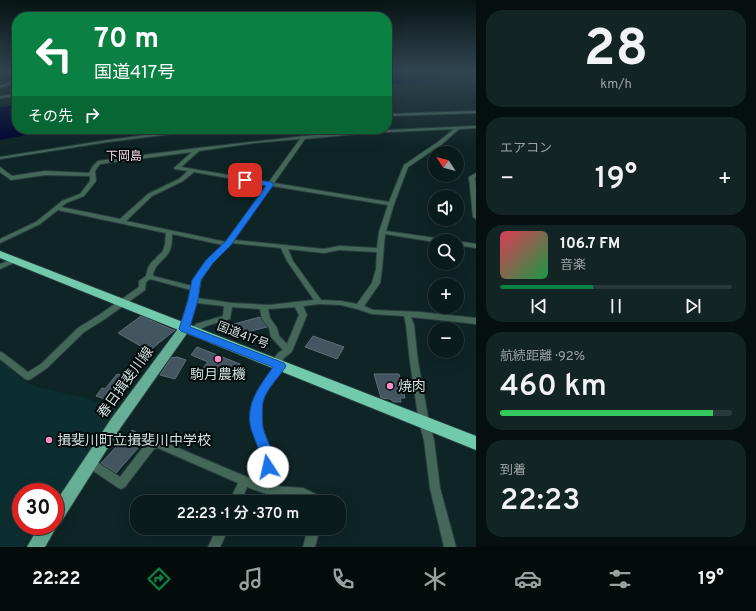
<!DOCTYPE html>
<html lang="ja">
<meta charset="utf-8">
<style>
body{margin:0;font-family:Overpass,"Noto Sans JP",sans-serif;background:#132425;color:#f1f3f6;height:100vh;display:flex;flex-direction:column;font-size:15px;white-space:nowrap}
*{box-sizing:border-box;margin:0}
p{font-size:13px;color:#99a1a3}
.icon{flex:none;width:22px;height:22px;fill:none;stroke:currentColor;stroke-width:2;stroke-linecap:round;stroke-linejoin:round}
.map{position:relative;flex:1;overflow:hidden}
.side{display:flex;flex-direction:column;gap:10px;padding:10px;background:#060f0f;width:280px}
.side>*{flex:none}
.hud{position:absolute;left:12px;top:12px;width:380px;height:122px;border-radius:16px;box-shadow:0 4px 16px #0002,0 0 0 1px #2a393b;background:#0b8043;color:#fff;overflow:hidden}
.needle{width:26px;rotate:306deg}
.controls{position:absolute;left:428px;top:146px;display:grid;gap:8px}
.controls a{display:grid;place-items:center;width:36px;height:36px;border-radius:50%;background:#0a1b1c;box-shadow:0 4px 16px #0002,0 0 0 1px #2a393b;font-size:20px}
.speed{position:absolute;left:12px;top:483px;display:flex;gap:8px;font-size:20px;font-weight:700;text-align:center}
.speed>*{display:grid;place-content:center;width:52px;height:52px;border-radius:50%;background:#0a1b1c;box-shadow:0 4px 16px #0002,0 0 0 1px #2a393b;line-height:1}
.speed .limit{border:6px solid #d22;background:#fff;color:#111}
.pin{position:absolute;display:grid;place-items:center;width:34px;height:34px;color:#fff;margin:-17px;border-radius:8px;box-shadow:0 2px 6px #0006}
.me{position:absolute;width:44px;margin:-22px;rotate:350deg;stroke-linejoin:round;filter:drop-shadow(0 0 3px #0008)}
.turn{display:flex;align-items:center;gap:14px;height:84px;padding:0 16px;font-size:18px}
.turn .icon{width:52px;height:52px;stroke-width:2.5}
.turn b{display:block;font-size:28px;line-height:34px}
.then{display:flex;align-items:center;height:38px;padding:0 16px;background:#0003;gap:8px;font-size:15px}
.big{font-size:30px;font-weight:600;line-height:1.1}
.side .card{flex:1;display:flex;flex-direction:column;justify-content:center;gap:6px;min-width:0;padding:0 14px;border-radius:16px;background:#132425}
.side .dial{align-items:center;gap:0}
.dial b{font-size:52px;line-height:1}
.song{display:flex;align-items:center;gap:12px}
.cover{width:48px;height:48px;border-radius:6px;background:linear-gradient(135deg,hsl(350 70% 55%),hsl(140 70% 35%))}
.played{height:4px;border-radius:2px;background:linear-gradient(90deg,#0b8043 40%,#2a393b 40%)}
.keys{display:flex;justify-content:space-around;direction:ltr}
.heat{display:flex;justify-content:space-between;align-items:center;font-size:22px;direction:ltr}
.charge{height:6px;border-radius:3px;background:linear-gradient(90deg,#34c759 92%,#2a393b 0)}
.trip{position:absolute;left:130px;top:495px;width:216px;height:40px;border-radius:16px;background:#0a1b1c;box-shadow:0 4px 16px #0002,0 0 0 1px #2a393b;font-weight:600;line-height:40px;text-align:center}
.tabs{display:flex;height:64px;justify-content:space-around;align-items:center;background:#040b0b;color:#99a1a3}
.tabs .icon{width:28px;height:28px}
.tabs .current{color:#0b8043}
.tabs b{font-size:18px;color:#f1f3f6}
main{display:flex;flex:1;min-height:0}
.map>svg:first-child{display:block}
.built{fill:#0d2e30}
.water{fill:#000333}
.building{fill:#43565f;stroke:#5c6f79}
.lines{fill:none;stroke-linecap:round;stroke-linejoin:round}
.street-casing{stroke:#293e3f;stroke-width:2}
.primary-casing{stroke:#293e3f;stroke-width:2}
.highway-casing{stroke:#293e3f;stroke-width:2}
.street{fill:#45675a;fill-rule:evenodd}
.primary{fill:#66ae95;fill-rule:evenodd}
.highway{fill:#72caac;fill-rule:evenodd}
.route{fill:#1a73e8;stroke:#114b97}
.poi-dot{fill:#fa8fc7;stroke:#040b0c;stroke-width:1.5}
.labels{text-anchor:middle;stroke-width:4;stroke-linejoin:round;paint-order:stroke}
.far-quarter-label{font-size:12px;fill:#fadae8;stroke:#040b0c}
.street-label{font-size:12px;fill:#d1dede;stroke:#040b0c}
.near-poi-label{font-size:14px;fill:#d1dede;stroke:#040b0c;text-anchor:start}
.near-street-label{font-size:14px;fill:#d1dede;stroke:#040b0c}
</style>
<main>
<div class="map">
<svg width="476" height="547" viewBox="0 0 476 547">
<rect width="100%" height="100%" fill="#0e2425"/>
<path class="built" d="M0,359l22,21 15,7 49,11 33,12 -64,93v-11h-34v34h18l-15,21h-24z"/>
<path class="water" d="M387,71h89v4l-89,10z
M17,105v24h40l-57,11v-33z"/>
<path class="building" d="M141,316l32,14h2l-26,21 -31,-18z
M260,317l7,10 -32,8 -5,-10z
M313,336l31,11 -7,12 -32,-12z
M197,347l43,17 -4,6 5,2 -7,9 -31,-13 5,-6 -17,-7z
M177,357l9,3 -11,19 -15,-4 11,-17z
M117,374l16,4 -17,25 -20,-7 6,-8 3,1z
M374,374h25l6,24h-5l1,4h-7l-4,-3 -9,-1z
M132,430l15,8 -31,35 -15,-10z"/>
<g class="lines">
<defs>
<path id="street" d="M17,80v2l-17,6v-2z
M17,94v2l-17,2v-2z
M476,111v2l-89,3v-2z
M476,126v2l-17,1 -17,15 -34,23 -14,37 -8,27 56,8 3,2 -10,1 -50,-8 -3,35 -2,14 -16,23 9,4 47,2 56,6v6l-65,-7 3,8 4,37 11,60 5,18 6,48 16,59h-12l-14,-59 -6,-48 -5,-18 -9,-60 -4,-37 -2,-9 -32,-2 -15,-5 -16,-4 -22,-1 -16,2 4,9 -15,36c-4,6 -7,3 -11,12l2,1 1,2 -19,27 -3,11v24l10,27 1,31 30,2 21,10 2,4h-17l-7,-4 -27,-1 -28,-10 -6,15h-12l9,-19 -80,-35 -4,1 -29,38 -4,2 -4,-2 -31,-21 -1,-3 1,-3 4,-1 4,1 26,17 27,-35 12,-2 88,37 15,6v-28l-10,-27v-24l6,-14 17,-23 -3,-3c3,-7 4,-11 11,-14l-12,-13 -2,-9 -7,-9 -2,-10 -28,-2 -2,12c-9,3 -22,5 -29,10 -5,3 -6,6 -12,5l-1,-2 8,-8 27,-8 1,-10 -28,-3 -8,26 -1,2h-6l-1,-2 11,-39 -41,-11 -4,3 -1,8 -40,29 -21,13 -37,36 -16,11 -3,1 -3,-1 -25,-20v-7l3,1 25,19 13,-8 37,-36 21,-13 40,-28v-6l7,-5 2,-8 3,-5 12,-12 2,-7 1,-11 -108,-23 -18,14 -40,19v-4l36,-17 26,-21 18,-7 10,-13v-5l-45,-1 -34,5 -11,-8v-5l12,9 33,-5 44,2 4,-7 5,-5 100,-13 106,-12 63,-5zM454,129l-16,13 -34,23 -15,37 -115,-19 31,-44 62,-6zM300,139l-31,43 -88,-15 18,-16 55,-8zM192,152l-18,16 1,1 13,2 -9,8 -31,15 -28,25 -59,-12 5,-4 18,-7 12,-15 -1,-10 5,-7zM194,172l73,13 -41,57 -100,-21 26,-25 31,-15zM272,186l116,19 -9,27 -2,16 -38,-2 -15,3 -90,-9zM172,234l51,11c-12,11 -27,24 -31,41l-39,-10c1,-13 12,-15 17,-26 2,-5 2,-11 2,-16zM232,243l49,5 6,13 27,39 -45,5 -37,-2 -35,-5 4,-18 11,-18zM288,249l36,4 15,-3 38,2 -1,17 -4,14 -15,21 -16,-3 -20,-1 -28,-39zM295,307l4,8 -12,29 -8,-8 -2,-8 -7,-10 -2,-9z
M192,129h13l-2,1 -95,12 -108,17v-2l108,-17z
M476,173v4l-1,1 1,11v30l-3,-2 -4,-40z
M457,241l19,3v4l-19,-3z
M16,258l2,1 1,1 -1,1 -18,8v-5z
M217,528h12l-9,19h-12z
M308,528h12l-5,19h-12z"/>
<path id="primary" d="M184,325l4,1 2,3 -2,3 -67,95 -60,95 -5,2 1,2 -12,21h-18l12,-21h16v-23l56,-84 69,-93z"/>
<path id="highway" d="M0,251l476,185v14l-476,-192z"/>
</defs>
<use href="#street" class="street-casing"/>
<use href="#primary" class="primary-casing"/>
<use href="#highway" class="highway-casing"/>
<use href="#street" class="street"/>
<use href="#primary" class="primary"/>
<use href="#highway" class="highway"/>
</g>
<linearGradient id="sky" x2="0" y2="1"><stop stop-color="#081414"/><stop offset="0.48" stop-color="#304551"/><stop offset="1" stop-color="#304551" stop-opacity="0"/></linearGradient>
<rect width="476" height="147" fill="url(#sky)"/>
<path class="route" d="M243,178l28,4 3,2 -43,61 -18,18 -12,17 -3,20 -8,27 94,36 2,3c-7,12 -20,23 -23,36 -1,7 -1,18 0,25 3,15 16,29 9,44l-4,2 -5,-2c-3,-6 -1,-12 -3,-18 -3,-8 -6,-16 -9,-24 -6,-25 8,-42 22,-62l-92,-36 -2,-2 9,-29 4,-20 14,-20 19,-18 41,-56 -23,-5z"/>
<g class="poi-dot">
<circle cx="218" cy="359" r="4"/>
<circle cx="390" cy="386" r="4"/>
<circle cx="49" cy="440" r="4"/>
</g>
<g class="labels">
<g class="far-quarter-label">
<text x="124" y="160">下岡島</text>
</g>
<g class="street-label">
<text transform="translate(243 335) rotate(21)" y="4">国道417号</text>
</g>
<g class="near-poi-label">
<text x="218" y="379" text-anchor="middle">駒月農機</text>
<text x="398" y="391">焼肉</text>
<text x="57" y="445">揖斐川町立揖斐川中学校</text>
</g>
<g class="near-street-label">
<text transform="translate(125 382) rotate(-54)" y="5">春日揖斐川線</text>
</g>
</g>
</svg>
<div class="controls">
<a><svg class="needle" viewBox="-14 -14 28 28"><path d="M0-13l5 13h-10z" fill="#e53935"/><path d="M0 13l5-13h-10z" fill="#99a1a3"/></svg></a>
<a><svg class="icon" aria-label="sound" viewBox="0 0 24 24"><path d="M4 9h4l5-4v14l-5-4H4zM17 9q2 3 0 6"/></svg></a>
<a><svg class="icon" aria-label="search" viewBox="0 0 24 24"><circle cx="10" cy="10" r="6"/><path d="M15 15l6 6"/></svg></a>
<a>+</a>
<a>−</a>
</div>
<div class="speed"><div class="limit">30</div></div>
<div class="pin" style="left:245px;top:180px;background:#d93025"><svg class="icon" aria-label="arrive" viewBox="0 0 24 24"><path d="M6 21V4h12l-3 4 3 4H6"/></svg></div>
<svg class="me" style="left:268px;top:467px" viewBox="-20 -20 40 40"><circle r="19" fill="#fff"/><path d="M0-13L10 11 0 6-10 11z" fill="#1a73e8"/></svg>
<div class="trip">22:23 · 1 分 · 370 m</div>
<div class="hud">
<div class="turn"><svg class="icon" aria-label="left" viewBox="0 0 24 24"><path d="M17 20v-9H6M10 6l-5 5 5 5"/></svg><div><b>70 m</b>国道417号</div></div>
<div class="then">その先<svg class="icon" aria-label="right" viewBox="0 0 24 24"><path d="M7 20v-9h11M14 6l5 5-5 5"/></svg></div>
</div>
</div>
<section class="side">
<div class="card dial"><b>28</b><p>km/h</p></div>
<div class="card"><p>エアコン</p>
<div class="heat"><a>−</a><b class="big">19°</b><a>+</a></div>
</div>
<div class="card">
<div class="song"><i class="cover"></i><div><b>106.7 FM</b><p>音楽</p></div></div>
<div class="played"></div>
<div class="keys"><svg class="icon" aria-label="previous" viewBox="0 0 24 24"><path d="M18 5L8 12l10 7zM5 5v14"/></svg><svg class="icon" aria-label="pause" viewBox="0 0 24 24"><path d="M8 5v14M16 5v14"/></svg><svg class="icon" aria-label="next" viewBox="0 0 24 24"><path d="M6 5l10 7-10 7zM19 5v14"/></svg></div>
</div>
<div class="card"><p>航続距離 · 92%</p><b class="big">460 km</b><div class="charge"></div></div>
<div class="card"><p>到着</p><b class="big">22:23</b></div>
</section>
</main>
<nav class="tabs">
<b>22:22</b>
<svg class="icon current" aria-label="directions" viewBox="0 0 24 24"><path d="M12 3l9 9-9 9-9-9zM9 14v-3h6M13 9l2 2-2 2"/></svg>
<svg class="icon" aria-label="music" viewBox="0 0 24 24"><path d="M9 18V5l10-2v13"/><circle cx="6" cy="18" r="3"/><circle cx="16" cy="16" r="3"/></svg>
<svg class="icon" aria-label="phone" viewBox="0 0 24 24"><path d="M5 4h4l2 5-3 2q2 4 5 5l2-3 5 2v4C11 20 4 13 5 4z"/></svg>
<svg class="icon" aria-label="climate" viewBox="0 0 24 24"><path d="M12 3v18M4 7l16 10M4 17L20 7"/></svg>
<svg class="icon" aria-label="car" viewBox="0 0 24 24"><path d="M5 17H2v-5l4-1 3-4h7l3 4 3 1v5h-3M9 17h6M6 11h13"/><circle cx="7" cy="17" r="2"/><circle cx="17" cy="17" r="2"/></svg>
<svg class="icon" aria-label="filters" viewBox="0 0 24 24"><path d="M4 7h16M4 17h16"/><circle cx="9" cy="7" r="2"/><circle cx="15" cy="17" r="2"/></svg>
<b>19°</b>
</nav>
